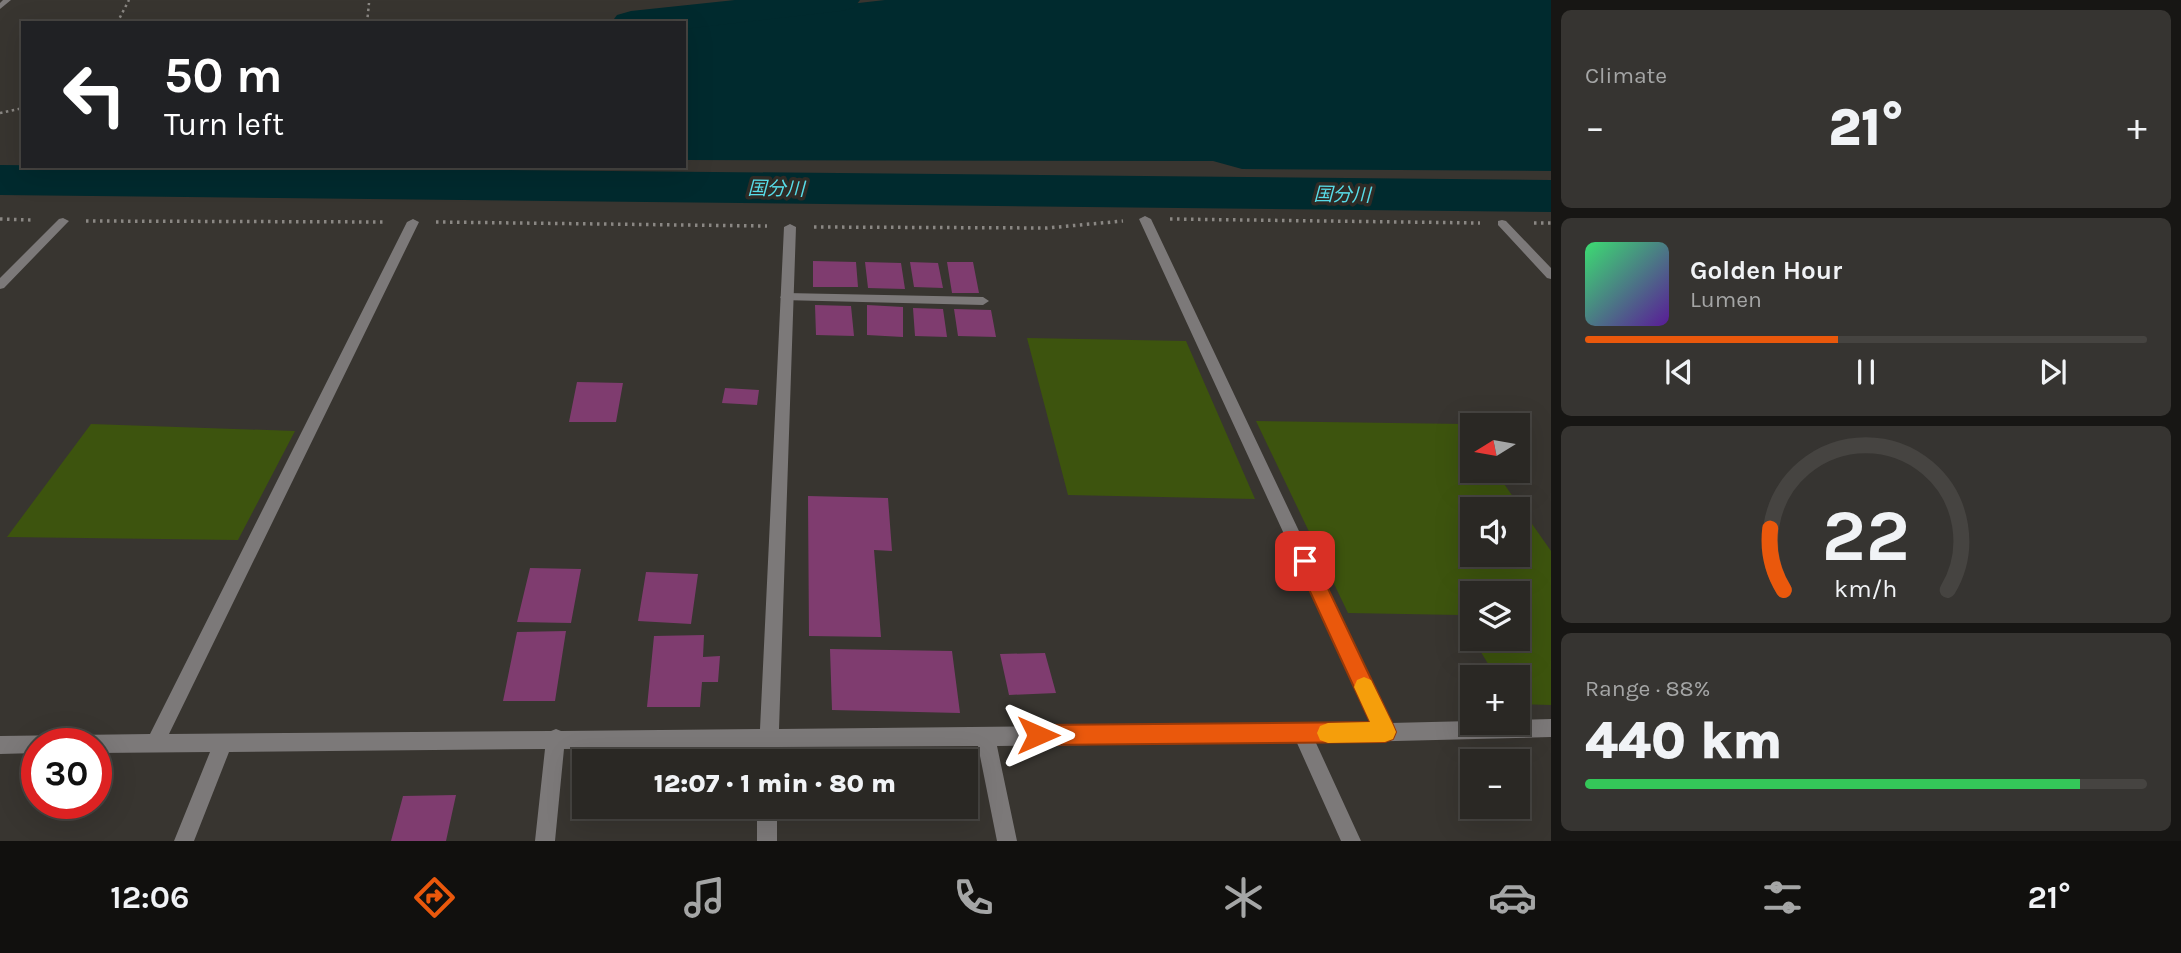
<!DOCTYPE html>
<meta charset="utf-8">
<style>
body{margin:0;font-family:Karla,"Noto Sans JP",sans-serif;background:#363431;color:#f1f3f6;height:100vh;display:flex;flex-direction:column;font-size:26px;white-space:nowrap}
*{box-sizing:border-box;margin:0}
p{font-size:23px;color:#a5a6a6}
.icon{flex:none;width:38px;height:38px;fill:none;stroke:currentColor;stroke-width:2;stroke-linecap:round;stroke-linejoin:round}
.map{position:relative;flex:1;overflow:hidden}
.side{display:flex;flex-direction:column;gap:10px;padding:10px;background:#171614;width:630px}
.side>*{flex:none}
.guide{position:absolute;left:21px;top:21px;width:665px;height:147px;border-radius:0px;box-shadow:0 7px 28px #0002,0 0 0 2px #464441;background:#202124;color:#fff;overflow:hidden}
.needle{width:46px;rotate:259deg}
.controls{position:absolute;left:1460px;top:413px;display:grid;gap:14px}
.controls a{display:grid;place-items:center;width:70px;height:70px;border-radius:0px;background:#2a2824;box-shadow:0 7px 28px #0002,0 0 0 2px #464441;font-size:35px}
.speed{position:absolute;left:21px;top:728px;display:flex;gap:14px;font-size:35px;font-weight:700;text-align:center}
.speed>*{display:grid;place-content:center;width:91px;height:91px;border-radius:50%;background:#2a2824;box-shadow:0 7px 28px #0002,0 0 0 2px #464441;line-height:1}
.speed .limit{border:10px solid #d22;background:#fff;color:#111}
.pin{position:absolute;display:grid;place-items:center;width:60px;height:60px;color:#fff;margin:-30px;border-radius:14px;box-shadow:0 4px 10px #0006}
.me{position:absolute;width:77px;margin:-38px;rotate:90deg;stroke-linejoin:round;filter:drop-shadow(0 0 5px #0008)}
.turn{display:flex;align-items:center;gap:24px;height:147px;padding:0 28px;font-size:32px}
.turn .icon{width:91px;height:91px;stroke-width:2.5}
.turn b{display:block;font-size:49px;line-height:60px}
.big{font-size:52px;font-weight:800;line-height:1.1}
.side .tile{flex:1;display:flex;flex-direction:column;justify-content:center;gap:10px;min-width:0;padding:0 24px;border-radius:10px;background:#363431}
.side .dial{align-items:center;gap:0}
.dial svg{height:182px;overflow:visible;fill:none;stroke:#464441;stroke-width:7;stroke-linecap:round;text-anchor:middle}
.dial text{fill:#f1f3f6;stroke:none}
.song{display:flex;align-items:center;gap:21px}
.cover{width:84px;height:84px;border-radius:10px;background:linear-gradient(135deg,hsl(140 70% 55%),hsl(270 70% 35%))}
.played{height:7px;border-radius:4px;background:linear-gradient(90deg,#ea580c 45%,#464441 45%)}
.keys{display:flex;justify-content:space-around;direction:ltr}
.heat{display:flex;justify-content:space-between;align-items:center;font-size:38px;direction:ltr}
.charge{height:10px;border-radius:5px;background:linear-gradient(90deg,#34c759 88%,#464441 0)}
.trip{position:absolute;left:572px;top:749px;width:406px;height:70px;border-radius:0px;background:#2a2824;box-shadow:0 7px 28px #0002,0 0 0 2px #464441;font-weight:800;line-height:70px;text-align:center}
.menu{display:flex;height:112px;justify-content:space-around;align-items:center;background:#11100e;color:#a5a6a6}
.menu .icon{width:49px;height:49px}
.menu .current{color:#ea580c}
.menu b{font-size:32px;color:#f1f3f6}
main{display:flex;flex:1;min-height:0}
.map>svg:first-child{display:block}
.green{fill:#3d540e;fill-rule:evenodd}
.water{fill:#002a2e}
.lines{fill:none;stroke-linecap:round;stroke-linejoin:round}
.river{fill:#002a2e;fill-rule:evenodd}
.building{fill:#7f3c6f}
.path-far1{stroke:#8a8783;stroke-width:2.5;stroke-dasharray:2.5 3.5;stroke-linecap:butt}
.path{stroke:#8a8783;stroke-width:3.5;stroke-dasharray:2.5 4.5;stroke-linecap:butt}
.service{fill:#7c7979;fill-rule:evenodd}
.minor{fill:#7c7979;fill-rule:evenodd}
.tertiary{fill:#7c7979;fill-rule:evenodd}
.route{fill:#ea580c;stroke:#983908;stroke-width:2}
.slow{fill:#f59e0b}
.labels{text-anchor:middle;stroke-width:7;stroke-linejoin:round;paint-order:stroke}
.far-water-label{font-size:19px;font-style:italic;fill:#58dce8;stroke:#2e2b26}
</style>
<main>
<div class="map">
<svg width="1551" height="841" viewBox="0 0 1551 841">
<rect width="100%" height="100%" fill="#383530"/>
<path class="green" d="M1027,338l159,3 69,158 -187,-4z
M1256,421l207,3 9,13v34h23l56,80v154l-34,-1v-27h-21l-23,-38h44v-46h-45v43l-12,-21 -112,-2zM1472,509h45v46h-45z
M91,424l204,7 -57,109 -231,-3z"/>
<path class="water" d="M885,0h666v171l-309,-2 -29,-8 -529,-1v-137h-2z"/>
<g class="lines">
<path class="river" d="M735,0h125l-6,8 -13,3 -157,18v-6h-73l6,-8 14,-4z
M0,165l1551,15v32l-1551,-17z"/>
</g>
<path class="building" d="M813,261l43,1 2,25h-45z
M865,262l36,1 4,26 -37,-1z
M910,262l28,1 5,25 -29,-1z
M947,262h26l6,31h-27z
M815,305l36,1 3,30 -38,-1z
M867,305l36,2v30l-36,-2z
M913,308l30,1 4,28 -32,-1z
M954,309l37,1 5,27 -38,-1z
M577,382l46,1 -7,39h-47z
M725,388l34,2 -2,15 -35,-2z
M808,496l80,2 4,53 -18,-1 7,87 -72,-1z
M530,568l51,1 -10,54 -54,-1z
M646,572l52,2 -7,50 -53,-3z
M566,631l-11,70h-52l14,-69z
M704,635l-1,22 17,-1 -2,26h-16l-2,25h-53l7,-71z
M830,649l122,2 8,62 -128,-3z
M1045,653l11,40 -47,2 -9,-41z
M456,795l-10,46h-55l12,-45z"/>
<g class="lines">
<path class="path-far1" d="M117,23l12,-23
M367,23l2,-20
M0,113l23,-5"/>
<path class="path" d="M0,219l32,1
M1170,219l310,4
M86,221l299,1
M436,222l331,4
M1534,223h17
M814,227l233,1 76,-7"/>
<path class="service" d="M786,293l197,4 6,4 -6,4 -201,-5 -2,-3z"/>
<path class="minor" d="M1145,216l6,3 239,504 82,-2v2h45v-3l34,-1v18l-235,6 45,98h-20l-44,-98 -300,3 20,95h-20l-19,-95 -200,1 -1,14h-18v-14l-195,2 -9,92h-20l10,-92 -316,3 -35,89h-20l36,-89 -114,1v-9h-59v9l-37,1v-18l150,-2 257,-512 6,-3 6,3 -250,512 382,-3 5,-2 5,2 199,-2 24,-502 6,-3 6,3 -17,502 592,-6 -232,-504z
M63,218l6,3 -2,2 -63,65 -4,1v-11l59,-59z
M1502,220l4,1 45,47v11l-4,-1 -49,-53v-4z
M757,807h20v34h-20z"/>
<path class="tertiary" d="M3,0h8l-11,9v-6z"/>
</g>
<path class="route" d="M1305,553l7,2 81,170 3,7 -3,7 -8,3 -347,3 -8,-3 -3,-7 3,-7 8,-3 332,-3 -74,-161 3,-6z"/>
<path class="slow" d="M1364,677l7,3 22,45 3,7 -3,7 -8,3 -57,1 -8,-3 -3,-7 3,-7 8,-3 42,-1 -16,-35 3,-7z"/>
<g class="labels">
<g class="far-water-label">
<text transform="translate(776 188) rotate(1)" y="7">国分川</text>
<text transform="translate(1342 194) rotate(1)" y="7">国分川</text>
</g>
</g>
</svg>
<div class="controls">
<a><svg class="needle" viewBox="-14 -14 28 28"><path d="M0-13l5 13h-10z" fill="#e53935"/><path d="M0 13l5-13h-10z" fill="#a5a6a6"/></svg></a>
<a><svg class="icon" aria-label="sound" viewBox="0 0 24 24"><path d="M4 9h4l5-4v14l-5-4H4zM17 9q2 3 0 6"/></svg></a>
<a><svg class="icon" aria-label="layers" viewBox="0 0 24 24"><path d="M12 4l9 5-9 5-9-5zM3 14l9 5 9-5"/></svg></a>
<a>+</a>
<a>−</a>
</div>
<div class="speed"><div class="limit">30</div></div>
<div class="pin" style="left:1305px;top:561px;background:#d93025"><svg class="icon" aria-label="arrive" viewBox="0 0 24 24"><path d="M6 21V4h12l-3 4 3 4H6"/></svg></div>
<svg class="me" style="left:1038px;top:735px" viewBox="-20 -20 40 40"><path d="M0-17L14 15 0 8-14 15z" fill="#ea580c" stroke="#fff" stroke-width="4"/></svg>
<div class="trip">12:07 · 1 min · 80 m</div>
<div class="guide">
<div class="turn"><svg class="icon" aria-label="left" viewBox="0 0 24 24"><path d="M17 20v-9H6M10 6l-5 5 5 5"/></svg><div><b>50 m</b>Turn left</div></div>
</div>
</div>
<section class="side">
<div class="tile"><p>Climate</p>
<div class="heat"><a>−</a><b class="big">21°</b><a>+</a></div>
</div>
<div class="tile">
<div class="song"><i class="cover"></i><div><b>Golden Hour</b><p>Lumen</p></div></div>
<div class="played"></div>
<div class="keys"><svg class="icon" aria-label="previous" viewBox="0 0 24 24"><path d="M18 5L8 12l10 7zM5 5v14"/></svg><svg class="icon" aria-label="pause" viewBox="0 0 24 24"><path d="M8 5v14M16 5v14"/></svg><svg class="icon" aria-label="next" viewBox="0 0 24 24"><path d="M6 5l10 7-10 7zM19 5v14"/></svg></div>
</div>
<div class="tile dial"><svg viewBox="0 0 100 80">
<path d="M14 69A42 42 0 1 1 86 69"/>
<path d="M14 69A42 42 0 0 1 8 42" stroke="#ea580c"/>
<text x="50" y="56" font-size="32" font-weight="700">22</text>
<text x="50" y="72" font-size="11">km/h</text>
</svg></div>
<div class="tile"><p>Range · 88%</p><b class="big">440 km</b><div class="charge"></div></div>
</section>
</main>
<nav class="menu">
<b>12:06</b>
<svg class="icon current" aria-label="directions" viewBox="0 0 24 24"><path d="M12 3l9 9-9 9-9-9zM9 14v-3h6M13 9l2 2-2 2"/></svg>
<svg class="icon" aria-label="music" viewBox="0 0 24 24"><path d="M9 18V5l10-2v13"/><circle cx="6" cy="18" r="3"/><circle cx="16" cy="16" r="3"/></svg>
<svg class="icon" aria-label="phone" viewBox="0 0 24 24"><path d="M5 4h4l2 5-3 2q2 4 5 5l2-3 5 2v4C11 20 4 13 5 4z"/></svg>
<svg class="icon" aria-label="climate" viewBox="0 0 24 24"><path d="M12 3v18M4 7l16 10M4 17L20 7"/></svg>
<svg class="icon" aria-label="car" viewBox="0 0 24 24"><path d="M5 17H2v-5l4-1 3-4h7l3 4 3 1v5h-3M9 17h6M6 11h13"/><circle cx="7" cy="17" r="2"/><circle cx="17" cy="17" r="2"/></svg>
<svg class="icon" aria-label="filters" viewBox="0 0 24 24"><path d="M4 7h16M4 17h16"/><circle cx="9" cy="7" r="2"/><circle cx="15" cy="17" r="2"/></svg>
<b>21°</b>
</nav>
